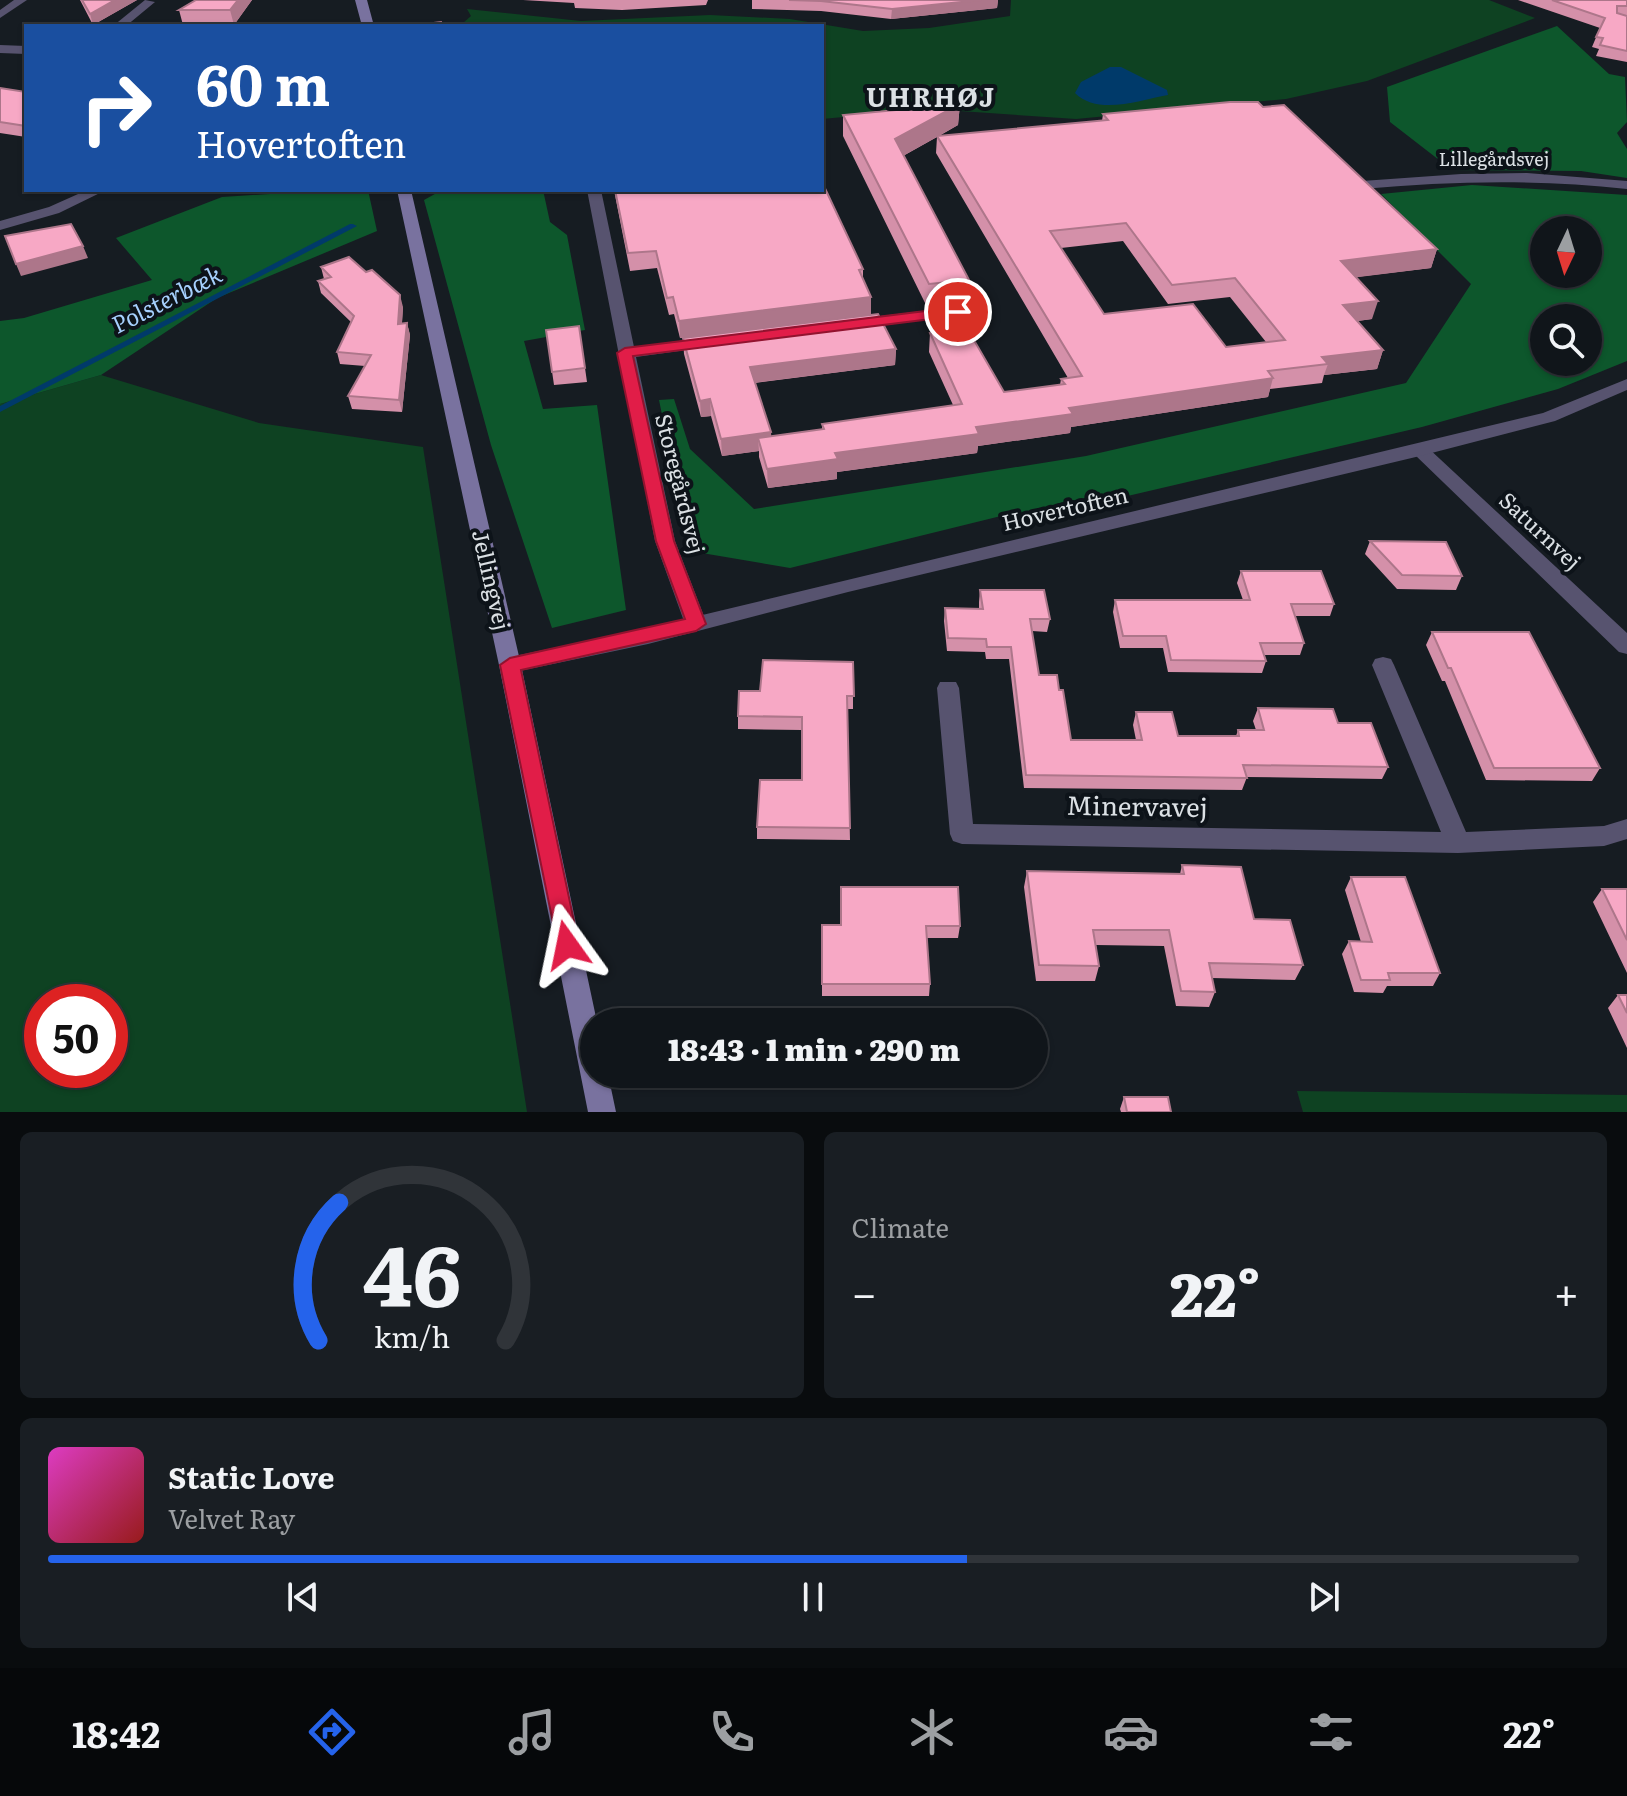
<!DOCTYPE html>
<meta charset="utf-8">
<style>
body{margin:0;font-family:Literata,serif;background:#191e23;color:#f1f3f6;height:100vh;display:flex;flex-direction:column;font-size:30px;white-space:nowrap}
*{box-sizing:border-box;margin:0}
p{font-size:26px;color:#9c9fa2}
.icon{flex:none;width:44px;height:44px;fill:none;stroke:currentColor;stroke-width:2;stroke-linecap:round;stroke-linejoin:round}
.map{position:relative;height:1112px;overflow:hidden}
.side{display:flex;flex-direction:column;gap:20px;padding:20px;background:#090c0e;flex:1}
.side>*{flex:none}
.top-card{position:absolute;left:24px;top:24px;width:800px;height:168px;border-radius:0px;box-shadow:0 2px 6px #0004,0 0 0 2px #303439;background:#1a4fa0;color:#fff;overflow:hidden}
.needle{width:52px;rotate:184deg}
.fabs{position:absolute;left:1530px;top:216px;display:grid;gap:16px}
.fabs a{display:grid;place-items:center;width:72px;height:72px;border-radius:50%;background:#10151a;box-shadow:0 2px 6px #0004,0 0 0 2px #303439;font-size:40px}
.speed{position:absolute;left:24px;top:984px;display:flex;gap:16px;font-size:40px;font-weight:700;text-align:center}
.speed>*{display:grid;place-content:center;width:104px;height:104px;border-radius:50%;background:#10151a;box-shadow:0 2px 6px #0004,0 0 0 2px #303439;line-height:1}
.speed .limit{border:12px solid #d22;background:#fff;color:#111}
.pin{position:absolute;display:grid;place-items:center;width:68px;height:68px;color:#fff;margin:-34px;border:4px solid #fff;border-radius:50%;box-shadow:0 2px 8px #0007}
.me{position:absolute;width:88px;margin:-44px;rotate:348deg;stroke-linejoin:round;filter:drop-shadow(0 0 6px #0008)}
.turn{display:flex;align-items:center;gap:28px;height:168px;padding:0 40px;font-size:36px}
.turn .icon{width:104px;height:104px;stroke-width:2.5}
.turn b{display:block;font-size:56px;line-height:68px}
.big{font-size:60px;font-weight:800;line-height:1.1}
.side .card{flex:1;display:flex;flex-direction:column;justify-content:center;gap:12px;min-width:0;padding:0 28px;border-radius:12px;background:#191e23}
.side .dial{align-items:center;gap:0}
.dial svg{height:208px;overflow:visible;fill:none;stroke:#303439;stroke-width:7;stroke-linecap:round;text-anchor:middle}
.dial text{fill:#f1f3f6;stroke:none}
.song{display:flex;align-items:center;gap:24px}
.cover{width:96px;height:96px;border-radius:12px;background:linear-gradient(135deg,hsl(310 70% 55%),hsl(0 70% 35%))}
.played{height:8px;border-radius:4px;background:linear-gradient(90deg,#2563eb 60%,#303439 60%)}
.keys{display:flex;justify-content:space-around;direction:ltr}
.heat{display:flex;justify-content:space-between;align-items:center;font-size:44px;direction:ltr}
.side .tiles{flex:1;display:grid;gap:20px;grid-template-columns:1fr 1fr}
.card:last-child{grid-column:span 2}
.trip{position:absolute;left:580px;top:1008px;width:468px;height:80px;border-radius:40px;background:#10151a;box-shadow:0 2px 6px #0004,0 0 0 2px #303439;font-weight:800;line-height:80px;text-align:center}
.menu{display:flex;height:128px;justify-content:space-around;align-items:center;background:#06080a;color:#9c9fa2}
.menu .icon{width:56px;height:56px}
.menu .active{color:#2563eb}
.menu b{font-size:36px;color:#f1f3f6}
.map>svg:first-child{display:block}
.green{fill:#0e4222;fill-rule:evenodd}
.forest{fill:#0d572c;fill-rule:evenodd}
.water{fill:#003a6a}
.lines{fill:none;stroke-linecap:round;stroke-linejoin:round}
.stream{fill:#003a6a;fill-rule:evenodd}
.minor{fill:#57536f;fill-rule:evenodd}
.tertiary{fill:#57536f;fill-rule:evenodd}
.secondary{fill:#79729f;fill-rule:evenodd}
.wall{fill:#d490a9;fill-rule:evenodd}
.shaded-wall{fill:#ad768a}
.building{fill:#f7a8c5;stroke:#ad768a;stroke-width:2;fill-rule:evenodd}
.route{fill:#e11d48;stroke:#92132f;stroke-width:2}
.labels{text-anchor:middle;stroke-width:8;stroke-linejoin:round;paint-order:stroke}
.far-street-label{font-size:18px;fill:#dbe0e4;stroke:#0d1319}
.street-label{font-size:22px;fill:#dbe0e4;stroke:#0d1319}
.water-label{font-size:24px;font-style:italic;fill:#a6d0fd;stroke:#0d1319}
.far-district-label{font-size:26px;font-weight:bold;letter-spacing:2px;fill:#dbe0e4;stroke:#0d1319}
.near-street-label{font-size:26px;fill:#dbe0e4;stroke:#0d1319}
</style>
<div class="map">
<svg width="1627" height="1112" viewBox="0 0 1627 1112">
<rect width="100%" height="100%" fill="#161c22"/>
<path class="green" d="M1011,0h478l46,18 -168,63 -81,18 -210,20 -146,-10 -108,10v-93h-354l-5,-3 8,-7 -4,-7 114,12 129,-6 80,4 73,12 66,-3 81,-12z
M101,375l158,48 164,24 104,665h-527v-708zM42,1002h68v68h-68z
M1297,1091l330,4v17h-324z"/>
<path class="forest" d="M1557,26l52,48 16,3 2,45 -10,11 10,16v29l-46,-7 -129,-1 -62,-48 -3,-35z
M1472,185l155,10v166l-69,28 -136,38 -380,89 -37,-1 -215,53 -100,-17 -31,-151 15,-1 16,50 64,60 332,-53 320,-73 65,-99 -90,-90zM1544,230h44v44h-44zM1544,318h44v44h-44z
M333,190h35l9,41 -160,67 -116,77 -101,29v-83l24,-3 128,-38 -36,-42 106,-41z
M442,190h101l7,32 17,13 18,95 -61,11 19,68 54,-4 29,205 -74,18 -61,-183 -67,-245z"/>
<path class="water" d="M1110,67h11l46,23 1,5c-28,5 -70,21 -93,-2l6,-11z"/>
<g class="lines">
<path class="stream" d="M350,224h3l4,2 -357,186v-6z"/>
<path class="minor" d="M14,0h13l-27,18v-8z
M145,0l10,2 -29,24h-13z
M0,45l26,1v8l-26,-1z
M1527,173l100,8v8c-89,-10 -176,-8 -265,0l-7,-4 7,-4 99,-7z
M87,190h19l-47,23 -59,17v-9l49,-14z
M587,190h14l33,157 74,-10 8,5 -8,5 -72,10 39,184 32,83 -4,5h-14l-4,-5 -30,-83z
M982,304l6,2v6l-133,17 -8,-5 8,-5z
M1420,444l6,2 201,187v21l-8,-2 -205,-198 -3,-4z
M1383,657l8,2 3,6 72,167 138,-6 23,-7v20l-23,7 -146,7 -496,-9 -9,-3 -3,-7 -13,-146 3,-6h16l3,6 14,136 468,8 -69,-167 3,-6z"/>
<path class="tertiary" d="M1627,379v11l-72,31 -135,35 -572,136 -200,52 -138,29 -8,-2 -3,-6 3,-6 8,-2 138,-29 895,-215z"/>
<path class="secondary" d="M355,0h12l7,26h-12z
M397,190h14l110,475 76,357h-3v52h14l8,38h-28l-89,-447z"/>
</g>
<path class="wall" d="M80,0h57l-44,25z
M196,0h56l-18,25h-51l-4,-15z
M523,0h185l-2,5 -84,5 -47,-2 -1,-5z
M752,0h246l-1,8 -106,11 -70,-8 -69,-2z
M1518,0h109v62l-31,-6 3,-7 -7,-2 8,-19z
M0,88l26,4v45l-26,-4z
M960,104l-2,21 -19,11 163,-15 1,-7 160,-7 174,142 -6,19 -75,9 16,42 -15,2 26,29 -6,19 -53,6 -2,8 -52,6 -2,8 -197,30 -1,6 -92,13 -1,7 -140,19v7l-69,9 -9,-31v-6l-37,5 -11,-40 -10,1 -17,-63 -1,-16h-3l-6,-24 -5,1 -12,-47 -27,3 -16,-81h208l41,79v10l8,36 25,34 -1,16 -140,18 16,53 51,-7v-5l131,-19 -24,-53 1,-19 74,59 56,-7 1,-6 7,-1 -132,-225 1,-16 -34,19 66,124 -2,23 -40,4 -84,-171v-21zM1123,241l45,63 62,-7 36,45 -40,5 -122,-33 -43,-66z
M321,267l82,40 -1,16h5l3,12 -8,77 -50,-3 -4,-13 17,-30 -25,-2 -3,-12 14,-30 -30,-29 -3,-12 6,-2z
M579,326l8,56 -33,3 -8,-55z
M1370,541l92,35 -6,14 -59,-1 -32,-35z
M1241,571l93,33 -4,12h-35l9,27 -4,12h-36l2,6 -4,12 -94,-1 -5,-24h-43l-7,-36 2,-12h128l-6,-17z
M980,590l70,29 -3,13 -15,-1 7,44 20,15 12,50h65l-3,-15 3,-13 42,24h58l2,-6h18l-3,-9 5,-13 80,15 50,44 -6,12 -135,-2 -5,13 -218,-2 -15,-129h-23l-1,-7 -38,-1 -3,-30 1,-13 34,1v-7z
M1432,632l168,136 -8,13 -106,-1 -41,-99h-3l-16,-36z
M853,662v47h-6l3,131 -93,-1v-12l45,-47v-50l-64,-1v-13l22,-25z
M1182,865l72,54 49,46 -8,15 -83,-2 3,14 -6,15 -33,-1 -12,-60 -68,-1 3,21 -4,15h-59l-12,-94 3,-16 153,3z
M1351,877l89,96 -7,13h-46l-4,7 -29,-1 -12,-38 7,-13 12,1 -16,-52z
M1602,889h25v84l-34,-71z
M822,925l138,1 -2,12h-31l3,46 -1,12h-107z
M1618,995h9v53l-19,-40z
M1124,1097l47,15h-50l-1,-3z"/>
<path class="shaded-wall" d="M115,0h22l-44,25 -3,-11z
M238,0h14l-18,25 -4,-15z
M981,0h17l-1,8 -106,11 1,-10z
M960,104l-2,21 -64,36 1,-22z
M83,246l5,12 -67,18 -5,-12z
M1437,249l-6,19 -96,12 6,-19z
M400,295l3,12 -2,29 -3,-12z
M871,297v18l-191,23 -1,-17z
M1378,301l-6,18 -35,5 6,-19z
M407,323l3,12 -8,77 -3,-12z
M896,349l-1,16 -144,18 -1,-16z
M1383,350l-6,19 -53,6 4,-11 -6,-7z
M1273,378l-5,19 -197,30 -1,6 -92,13 -1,7 -140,19v7l-69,9 -1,-19 68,-16 141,-26 93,-19z
M710,399l1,17 -10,1 -1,-16z
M771,432l1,17 -14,-11 1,13 -37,5 -1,-17z"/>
<path class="building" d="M82,0h33l-25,14z
M196,0h42l-8,10h-51z
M789,0h192l-89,9 -71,-8z
M1552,0h75v6h-10v7l10,3v35l-27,-6 3,-7 -7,-1 9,-19z
M441,22l1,4h-34z
M0,88l26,4v34l-26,-4z
M1230,102h28l5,5 21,-2 153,144 -96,12 37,40 -35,4 40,45 -61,7 6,7 -60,7 5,7 -204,30 4,6 -97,13 3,7 -144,19 3,6 -71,10 -9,-31 66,-9 -2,-5 140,-20 -32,-71 37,-5 37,64 61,-8 -4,-5 21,-3 -145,-240 171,-16 -5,-6zM1126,223l46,62 63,-7 50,62 -59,7 -33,-43 -89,10 -54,-83z
M960,104l-65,35 74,141 -40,4 -86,-169z
M822,182l41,87 -4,1 12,27 -192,24 -6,-24 -6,1 -11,-47 -28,2 -13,-63h207z
M71,224l12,22 -67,18 -11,-28z
M349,257l17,15 6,-2 28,25 -2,29 9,-1 -8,77 -51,-4 23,-41 -34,-3 17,-36 -36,-35 13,-4 -10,-10z
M878,314l18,35 -146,18 21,65 -50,7 -11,-40 -10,2 -17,-63z
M579,326l6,42 -33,4 -6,-42z
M1370,541l76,1 16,34 -60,-1z
M1241,571h80l13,33h-43l13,39h-44l6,18 -95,-1 -5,-24h-43l-8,-36h135z
M980,590h64l6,29h-20l9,56h18l2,15h4l8,50h71l-6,-28h36l6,24h61l-1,-6h26l-6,-22 75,1 5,14h33l17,44 -145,-2 4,13 -221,-3 -15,-128h-24l-1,-8 -38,-1 -3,-30 38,1z
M1432,632h97l71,136h-106l-43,-100h-3z
M763,660l90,2 1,34h-7l3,132 -93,-1 3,-47h42v-63l-64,-1 1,-25h21z
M1182,865l59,2 13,52 36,1 13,45 -94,-2 6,29 -34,-1 -12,-61h-76l6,36 -60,-1 -12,-94 157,3z
M1351,877h54l35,96h-52l2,7h-29l-12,-39 23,1z
M841,887h117l2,39h-34l4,58h-108v-59h19z
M1602,889h25v51z
M1618,995h9v18z
M1124,1097h44l3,15h-44z"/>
<path class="route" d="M958,307l5,1v7l-330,41 41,185 32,83 -10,7 -175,39 58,275 -3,7 -9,3 -8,-3 -59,-287 10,-7 175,-39 -29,-78 -39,-188 8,-5z"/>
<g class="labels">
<g class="far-street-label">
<text x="1494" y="166">Lillegårdsvej</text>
</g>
<g class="street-label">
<text transform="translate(680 484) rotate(76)" y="8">Storegårdsvej</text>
<text transform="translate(1065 509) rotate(-13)" y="8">Hovertoften</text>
<text transform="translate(1540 531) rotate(43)" y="8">Saturnvej</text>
<text transform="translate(491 580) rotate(77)" y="8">Jellingvej</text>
</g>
<g class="water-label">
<text transform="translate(167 300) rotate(-27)" y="8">Polsterbæk</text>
</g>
<g class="far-district-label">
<text x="931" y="107">UHRHØJ</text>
</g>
<g class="near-street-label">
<text transform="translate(1137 807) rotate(1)" y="9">Minervavej</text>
</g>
</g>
</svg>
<div class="fabs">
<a><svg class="needle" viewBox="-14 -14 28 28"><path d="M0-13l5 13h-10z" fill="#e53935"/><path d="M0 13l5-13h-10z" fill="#9c9fa2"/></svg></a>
<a><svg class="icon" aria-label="search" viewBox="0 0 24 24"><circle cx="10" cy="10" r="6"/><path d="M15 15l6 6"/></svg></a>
</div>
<div class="speed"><div class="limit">50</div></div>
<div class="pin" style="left:958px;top:312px;background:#d93025"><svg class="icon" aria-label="arrive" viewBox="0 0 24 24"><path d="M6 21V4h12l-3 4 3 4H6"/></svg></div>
<svg class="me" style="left:567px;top:945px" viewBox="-20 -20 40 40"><path d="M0-17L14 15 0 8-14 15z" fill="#e11d48" stroke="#fff" stroke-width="4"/></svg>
<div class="trip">18:43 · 1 min · 290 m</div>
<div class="top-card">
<div class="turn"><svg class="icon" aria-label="right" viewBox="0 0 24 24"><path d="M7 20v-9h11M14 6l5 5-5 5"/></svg><div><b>60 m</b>Hovertoften</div></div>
</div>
</div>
<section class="side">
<div class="tiles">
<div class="card dial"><svg viewBox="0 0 100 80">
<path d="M14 69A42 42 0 1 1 86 69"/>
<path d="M14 69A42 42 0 0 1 22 16" stroke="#2563eb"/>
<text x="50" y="56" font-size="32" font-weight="700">46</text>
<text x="50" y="72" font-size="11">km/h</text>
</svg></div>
<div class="card"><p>Climate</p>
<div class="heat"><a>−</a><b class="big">22°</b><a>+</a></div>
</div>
<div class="card">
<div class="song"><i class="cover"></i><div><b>Static Love</b><p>Velvet Ray</p></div></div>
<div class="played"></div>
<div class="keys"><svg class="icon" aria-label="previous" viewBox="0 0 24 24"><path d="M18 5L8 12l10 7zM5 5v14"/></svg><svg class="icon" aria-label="pause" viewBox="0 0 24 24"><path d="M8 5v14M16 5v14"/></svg><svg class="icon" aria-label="next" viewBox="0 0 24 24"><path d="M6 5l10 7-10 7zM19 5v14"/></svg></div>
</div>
</div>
</section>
<nav class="menu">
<b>18:42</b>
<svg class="icon active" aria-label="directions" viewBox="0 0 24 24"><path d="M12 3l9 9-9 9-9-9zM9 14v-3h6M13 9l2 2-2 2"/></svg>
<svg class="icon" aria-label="music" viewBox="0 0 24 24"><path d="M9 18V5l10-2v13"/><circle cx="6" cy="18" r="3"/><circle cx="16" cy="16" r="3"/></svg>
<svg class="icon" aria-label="phone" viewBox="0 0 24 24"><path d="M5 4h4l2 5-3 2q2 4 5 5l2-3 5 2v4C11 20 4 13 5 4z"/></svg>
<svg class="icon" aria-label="climate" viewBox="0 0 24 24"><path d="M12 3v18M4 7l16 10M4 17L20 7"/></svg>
<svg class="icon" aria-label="car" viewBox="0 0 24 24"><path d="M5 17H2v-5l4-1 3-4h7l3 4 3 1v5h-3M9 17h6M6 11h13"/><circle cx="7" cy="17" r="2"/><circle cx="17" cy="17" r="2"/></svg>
<svg class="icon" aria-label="filters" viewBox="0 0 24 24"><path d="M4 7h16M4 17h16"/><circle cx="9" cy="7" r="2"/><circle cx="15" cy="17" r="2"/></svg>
<b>22°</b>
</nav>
